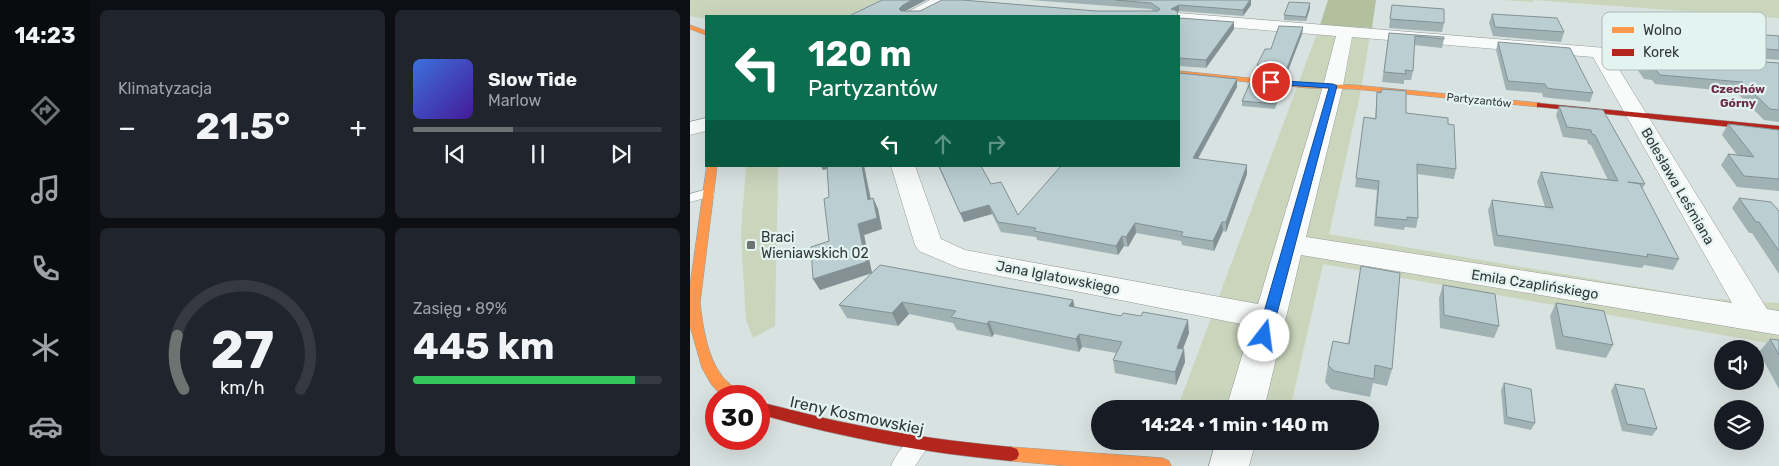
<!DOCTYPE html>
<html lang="pl">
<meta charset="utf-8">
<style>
body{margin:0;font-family:Rubik,sans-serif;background:#20242c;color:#f1f3f6;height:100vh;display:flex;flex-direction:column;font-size:19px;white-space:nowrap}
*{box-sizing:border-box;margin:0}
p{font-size:16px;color:#9ea1a6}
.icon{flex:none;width:28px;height:28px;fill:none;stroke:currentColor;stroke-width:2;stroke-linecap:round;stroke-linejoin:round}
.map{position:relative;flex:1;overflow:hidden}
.sheet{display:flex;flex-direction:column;gap:10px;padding:10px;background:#0d0f14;width:600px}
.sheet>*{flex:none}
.guide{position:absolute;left:15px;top:15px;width:475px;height:152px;border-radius:0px;box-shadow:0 5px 20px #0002;background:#0b6e4f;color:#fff;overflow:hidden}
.controls{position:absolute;left:1024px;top:340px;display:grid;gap:10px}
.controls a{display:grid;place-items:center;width:50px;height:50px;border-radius:50%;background:#171b24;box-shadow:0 5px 20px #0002;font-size:25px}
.speed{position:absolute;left:15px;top:385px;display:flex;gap:10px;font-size:25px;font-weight:700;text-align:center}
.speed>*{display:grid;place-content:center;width:65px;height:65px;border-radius:50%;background:#171b24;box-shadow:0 5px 20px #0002;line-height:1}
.speed .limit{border:8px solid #d22;background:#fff;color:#111}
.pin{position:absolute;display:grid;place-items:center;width:42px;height:42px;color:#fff;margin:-21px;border:2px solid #fff;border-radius:50%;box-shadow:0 1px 5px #0007}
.me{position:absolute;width:55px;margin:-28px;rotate:15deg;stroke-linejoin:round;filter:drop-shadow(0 0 4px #0008)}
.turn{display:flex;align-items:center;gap:18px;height:105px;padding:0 20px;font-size:22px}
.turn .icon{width:65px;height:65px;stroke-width:2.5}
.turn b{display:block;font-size:35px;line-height:42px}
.lanes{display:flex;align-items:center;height:48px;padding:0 20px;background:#0003;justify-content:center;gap:25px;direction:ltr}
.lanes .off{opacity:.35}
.big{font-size:38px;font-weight:700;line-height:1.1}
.sheet .card{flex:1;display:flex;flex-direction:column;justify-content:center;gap:8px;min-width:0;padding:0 18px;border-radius:8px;background:#20242c}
.sheet .dial{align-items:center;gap:0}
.dial svg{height:130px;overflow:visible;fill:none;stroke:#363941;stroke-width:7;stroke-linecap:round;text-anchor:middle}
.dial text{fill:#f1f3f6;stroke:none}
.song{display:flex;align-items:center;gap:15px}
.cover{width:60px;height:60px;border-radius:8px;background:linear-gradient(135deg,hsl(220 70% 55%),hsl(260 70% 35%))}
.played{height:5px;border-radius:2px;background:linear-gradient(90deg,#6c7472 40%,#363941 40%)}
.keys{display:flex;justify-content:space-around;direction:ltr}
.heat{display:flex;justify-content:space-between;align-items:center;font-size:28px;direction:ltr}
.charge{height:8px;border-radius:4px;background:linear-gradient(90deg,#34c759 89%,#363941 0)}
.sheet .tiles{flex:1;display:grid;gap:10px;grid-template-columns:repeat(2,1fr)}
.trip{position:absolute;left:401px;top:400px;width:288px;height:50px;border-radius:25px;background:#171b24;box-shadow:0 5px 20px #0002;font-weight:700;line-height:50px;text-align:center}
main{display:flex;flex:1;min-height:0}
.dock{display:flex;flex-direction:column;width:90px;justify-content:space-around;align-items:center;background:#090b0e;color:#9ea1a6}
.dock .icon{width:35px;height:35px}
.dock .active{color:#6c7472}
.dock b{font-size:22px;color:#f1f3f6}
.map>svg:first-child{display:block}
.green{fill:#cad5bc}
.forest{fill:#b3c09e}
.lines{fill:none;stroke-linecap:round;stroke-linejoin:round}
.lane-casing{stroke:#949b9a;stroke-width:1}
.street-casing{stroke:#949b9a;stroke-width:1}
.slow-casing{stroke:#949b9a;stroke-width:1}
.jam-casing{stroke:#949b9a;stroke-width:1}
.lane{fill:#f9fbfa;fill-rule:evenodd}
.street{fill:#f9fbfa;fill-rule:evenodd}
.slow{fill:#ff974d;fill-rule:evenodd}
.jam{fill:#b3261e;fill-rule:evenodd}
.wall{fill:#a1b2b5}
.shaded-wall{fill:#839194}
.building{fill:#bbcfd3;stroke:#839194}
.route{fill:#1a73e8;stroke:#114b97}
.poi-dot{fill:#6c7472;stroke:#e2f3f0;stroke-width:2}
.labels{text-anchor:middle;stroke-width:4.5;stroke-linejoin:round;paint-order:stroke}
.far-street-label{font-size:11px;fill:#323837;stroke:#e2f3f0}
.far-neighbourhood-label{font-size:12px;font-weight:bold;fill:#6e2c4a;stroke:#e2f3f0}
.street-label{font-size:14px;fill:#323837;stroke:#e2f3f0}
.poi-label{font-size:14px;fill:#323837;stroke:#e2f3f0;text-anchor:start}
.near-street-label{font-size:16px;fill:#323837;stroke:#e2f3f0}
.key{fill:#e2f3f0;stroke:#adbbb8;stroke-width:1}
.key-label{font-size:14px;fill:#323837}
</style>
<main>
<nav class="dock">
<b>14:23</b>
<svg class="icon active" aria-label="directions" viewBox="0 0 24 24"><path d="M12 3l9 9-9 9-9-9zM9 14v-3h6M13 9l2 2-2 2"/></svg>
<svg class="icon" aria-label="music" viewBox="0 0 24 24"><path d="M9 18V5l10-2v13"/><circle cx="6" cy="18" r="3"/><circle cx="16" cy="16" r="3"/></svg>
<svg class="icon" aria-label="phone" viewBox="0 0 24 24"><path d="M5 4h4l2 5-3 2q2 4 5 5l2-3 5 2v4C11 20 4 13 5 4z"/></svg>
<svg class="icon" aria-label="climate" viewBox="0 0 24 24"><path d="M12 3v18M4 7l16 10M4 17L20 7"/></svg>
<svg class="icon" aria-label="car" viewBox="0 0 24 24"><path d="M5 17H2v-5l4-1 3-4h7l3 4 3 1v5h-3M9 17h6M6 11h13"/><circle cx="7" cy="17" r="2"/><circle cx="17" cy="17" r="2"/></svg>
</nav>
<section class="sheet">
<div class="tiles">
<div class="card"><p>Klimatyzacja</p>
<div class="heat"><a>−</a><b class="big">21.5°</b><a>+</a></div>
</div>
<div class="card">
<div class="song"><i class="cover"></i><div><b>Slow Tide</b><p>Marlow</p></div></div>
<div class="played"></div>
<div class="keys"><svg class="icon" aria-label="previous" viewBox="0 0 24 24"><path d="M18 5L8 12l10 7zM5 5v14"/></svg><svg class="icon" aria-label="pause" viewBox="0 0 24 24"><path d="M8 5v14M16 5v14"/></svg><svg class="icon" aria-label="next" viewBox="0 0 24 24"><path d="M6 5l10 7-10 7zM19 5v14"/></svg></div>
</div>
<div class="card dial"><svg viewBox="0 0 100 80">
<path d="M14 69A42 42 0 1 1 86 69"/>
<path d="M14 69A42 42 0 0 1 10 36" stroke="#6c7472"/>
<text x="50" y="56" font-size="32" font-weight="700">27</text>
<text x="50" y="72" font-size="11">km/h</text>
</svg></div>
<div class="card"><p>Zasięg · 89%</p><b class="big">445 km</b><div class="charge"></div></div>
</div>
</section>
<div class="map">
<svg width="1089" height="466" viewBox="0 0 1089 466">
<rect width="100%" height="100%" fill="#d8e2e0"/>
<path class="green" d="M0,0h191l-34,16h-141v3l-16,-3z
M814,0h275v18l-246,-18v2z
M628,31l52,4 -10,60 -31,139 374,64 76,5v42l-456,-81 -33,145h-113z
M56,166h32l-3,160 -22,12 -7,-18 -5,-87z"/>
<path class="forest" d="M638,0h48l-4,28 -52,-3z"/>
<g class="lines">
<defs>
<path id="lane" d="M18,189l7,4 -2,3 -23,6v-8z
M228,435l8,3 3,7 -14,21h-24c5,-12 15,-26 27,-31z"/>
<path id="street" d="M240,0h18l-26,16h-19l3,-3z
M489,13l500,41 3,4 -3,4 -6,1 -61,-5 155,251 12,2v24l-478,-80 -37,154h-38l25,-83 -292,-58 -40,-17 -4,-6 -24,-79h24l26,73 24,11 293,54 65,-218 13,-50 -157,-13v-7h-6zM662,37l241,20 139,246 -426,-66 37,-151z
M16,118v13l-16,4v-13z
M526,441h40l-7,25h-40z"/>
<path id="slow" d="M0,25l16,6v4l-16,-6z
M489,71l129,13 46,1 186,18 4,2 -4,2 -186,-18 -46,-1 -129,-13z
M17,166h10l-17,137c3,24 7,53 22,73 5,7 15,12 18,20h-18l-11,-12 -9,-16 -12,-42v-40z
M321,447l152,11 6,3 2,5h-104l-56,-5 -6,-2 -2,-5 2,-5z"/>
<path id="jam" d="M847,103l242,23v6l-239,-25h-3z
M69,402c31,7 61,16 93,22 52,11 106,18 159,23l6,2 2,5 -2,5 -6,2c-86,-8 -169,-23 -252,-47z"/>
</defs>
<use href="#lane" class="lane-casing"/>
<use href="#street" class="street-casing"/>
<use href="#slow" class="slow-casing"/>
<use href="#jam" class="jam-casing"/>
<use href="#lane" class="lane"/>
<use href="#street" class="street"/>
<use href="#slow" class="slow"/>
<use href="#jam" class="jam"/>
</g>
<path class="wall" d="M192,0h44l-21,11h249l-3,-2 -121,-9h221v5l-8,11 -64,-5 -2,1 -328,4z
M702,5l52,18 -2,9 -53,-4z
M620,8l-4,13 -22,-1v-5z
M802,14l72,18 -3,10 -68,-6 -4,-13z
M489,18l55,11 -28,39 -27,-2z
M927,24l162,12v24l-157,-13 -9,-14z
M613,27l-1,7 -16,42 -29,-3v-8l14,-16z
M699,33l55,6 -2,9 -28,-3 -1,26 -2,9h-7v4l-22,-2z
M808,42l95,51 -3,9 -40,-4 -7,-1 -1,-4 -36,-3 -10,-40z
M946,52l143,11v59l-15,-2 -28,-28 -81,-8 -3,-4 -8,-1 -12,-17z
M547,79v8l-39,72 49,6v9l-21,58 -3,-1 -9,20 -32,-6 -1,-4 -45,-8 -8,14 -4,-1 -6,9 -81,-15 -1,-3 -35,-5 -9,-18 -28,8 -26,-56h43l10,18 27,31 161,-49z
M592,86l-1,5 -6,18 -33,-3v-5z
M687,92l29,21 42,11 8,45 -2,10 -37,-5 1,44 -2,10 -11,-1 -1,3 -30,-4 3,-36 -22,-3 9,-70 11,1z
M869,106l44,4 42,74 -3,5 37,70 -6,11 -29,-5 -2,3 -148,-22 -6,-36 4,-10 53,7 -8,-25 4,-10 67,8 -17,-35 -3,-1 -1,-4 -24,-3 -7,-22z
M1038,124l51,6v61l-42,-4 -16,-22 7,-11 9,1 -15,-20z
M131,166h43l7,33 2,-1 5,11 4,20 -18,6 8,38 201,27 1,7 115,26 -6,16h1l1,13 -9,23 -61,-12 -2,-13 3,-7 -34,-6 -3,5 -85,-18 -2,3 -35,-7 -4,-7 -44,-9 -11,12 -51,-8 -8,-13 33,-32 -52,17 -7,-11 16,-38v-44l-2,-28 -4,1z
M1049,198l40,13v63l-27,-41h-3l-17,-25z
M668,284l34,85 -5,17 -14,-3 -3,14 -39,-8 -6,-7 3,-17 20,-21z
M753,285l56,41 -5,12 -54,-10 -1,-30z
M866,303l57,42 -7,13 -50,-9 -6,-33z
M1080,339l9,1v49l-20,-37z
M814,383l31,40 -4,7 -27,-6 -3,-34z
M925,384l42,45 -5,7 -30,-5 -11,-40z"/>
<path class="shaded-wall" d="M222,0h14l-21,11 -4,5 -2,-7 4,-4z
M560,0h1v5l-8,11v-6z
M620,3v5l-4,13v-4z
M489,5v6l-8,5v-7z
M544,22v7l-28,39v-8z
M613,27l-1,7 -16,42 1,-8z
M547,79v8l-44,80v-9z
M557,165v9l-21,58v-10z
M131,166h9l1,2 -8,2z
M172,166h2l9,45 -5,-11z
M183,198l5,11 4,20 -18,6 8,38 -52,17 -7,-11z
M299,205l3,9 -28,8 -4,-9z
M532,222l1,9 -9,20 -1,-10z
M445,223l1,10 -8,14 -2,-10z
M432,236l2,10 -6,9 -2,-9z
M383,300l3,13 -7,-7z
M212,302l7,12 -11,12 -6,-13z
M498,320l1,13 -11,28 -1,-13z
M299,321l5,13 -2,3 -5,-13z
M389,334l3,13 -3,5 -3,-13z
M494,349l1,13 -9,23 -1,-13z"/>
<path class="building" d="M192,0h30l-9,5 -4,4 2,2h19l22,-11h20l134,11h62l2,-2 -9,-6 -36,-3h135l-7,10 -64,-5 -8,4 6,2 1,5h-329z
M599,2l21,1 -4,14 -22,-2z
M702,5l52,4v14l-54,-4z
M802,14l65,4 7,14 -69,-5z
M489,18l55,4 -28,38 -27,-2z
M927,24l55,2 2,2 105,8v14l-153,-12z
M589,26l24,1 -16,41 -30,-3 8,-16h6z
M699,33l55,4v2l-29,-3 -2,35 -8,-1 1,4 -22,-2z
M808,42l72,6 23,45 -40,-4 -6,-1 -2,-4 -37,-3z
M946,52l143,11v47l-9,-1 -28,-27 -82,-7 -4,-5h-7z
M489,73l58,6 -44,79 54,7 -21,57h-4l-9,19 -32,-5 2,-4 -48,-9 -9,14 -4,-1 -6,10 -82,-15 2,-3 -38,-6 -9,-17 -29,8 -21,-47h42l10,18 10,-2 17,33 43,-49h118z
M560,83l32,3 -6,18 -34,-3z
M692,89l24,2v22l42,5v6l6,1 2,44 -39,-5 1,54 -11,-1v3l-31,-3 3,-36 -23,-3 8,-61 12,2 1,-27 4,1z
M869,106l44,4 42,74 -17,-2 12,2 39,75 -32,-5 1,3 -151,-22 -5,-35 61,8 -12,-36 77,9 -23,-46 -3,-1 -1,-4 -24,-3z
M1038,124l51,6v49l-35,-3 -16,-22 26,3z
M137,166h35l6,34 5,-2 4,20 -19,6 8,38 -53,17 -2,-32 18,-6 -5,-42 5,-2z
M1049,198l32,4 8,9v40l-20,-29h-3z
M190,265l193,35 -4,6 52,10 2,-3 18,3 2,-4 45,8 -11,28 7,1 -9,23 -62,-12 9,-18 -43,-8 -3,5 -87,-18 -2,3 -36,-7 5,-6 -54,-9 -10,11 -53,-8z
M671,266l39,7 -8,96 -17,-4 -1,14 -40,-8 -6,-6 5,-24 16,3z
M753,285l52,9 4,32 -55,-11z
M866,303l48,8 9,34 -50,-9z
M1080,339l9,1v15z
M814,383l27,6 4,34 -28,-6z
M925,384l29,5 13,40 -30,-5z"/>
<path class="route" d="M578,80l65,4 4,2 -66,250 -2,3 -5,2 -4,-2 -3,-3 72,-248 -58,-4 -4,-2z"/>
<rect class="poi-dot" x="56" y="240" width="10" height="10" rx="2.5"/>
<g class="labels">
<g class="far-street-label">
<text transform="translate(789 100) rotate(6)" y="4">Partyzantów</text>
</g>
<g class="far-neighbourhood-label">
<text x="1048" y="93">Czechów<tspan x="1048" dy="14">Górny</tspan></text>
</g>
<g class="street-label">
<text transform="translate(988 186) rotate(60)" y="5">Bolesława Leśmiana</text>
<text transform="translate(368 277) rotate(11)" y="5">Jana Iglatowskiego</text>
<text transform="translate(845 284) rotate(9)" y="5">Emila Czaplińskiego</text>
</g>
<g class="poi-label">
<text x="71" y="242">Braci<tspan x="71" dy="16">Wieniawskich 02</tspan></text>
</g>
<g class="near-street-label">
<text transform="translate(167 415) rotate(12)" y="6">Ireny Kosmowskiej</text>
</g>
</g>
<rect x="912" y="12" width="164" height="58" rx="8" class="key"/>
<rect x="922" y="27" width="22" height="6" fill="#ff974d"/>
<rect x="922" y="49" width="22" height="7" fill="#b3261e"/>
<g class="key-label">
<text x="953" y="35">Wolno</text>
<text x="953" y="57">Korek</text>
</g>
</svg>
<div class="controls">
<a><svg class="icon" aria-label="sound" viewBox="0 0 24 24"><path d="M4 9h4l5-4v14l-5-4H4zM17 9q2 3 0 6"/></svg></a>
<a><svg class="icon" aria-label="layers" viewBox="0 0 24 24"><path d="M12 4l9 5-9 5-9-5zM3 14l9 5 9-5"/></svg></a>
</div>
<div class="speed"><div class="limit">30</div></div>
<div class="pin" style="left:581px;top:82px;background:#d93025"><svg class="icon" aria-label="arrive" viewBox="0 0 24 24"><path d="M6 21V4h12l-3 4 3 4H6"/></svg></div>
<svg class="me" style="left:574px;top:336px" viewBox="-20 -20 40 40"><circle r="19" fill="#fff"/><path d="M0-13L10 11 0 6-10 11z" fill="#1a73e8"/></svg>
<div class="trip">14:24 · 1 min · 140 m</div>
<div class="guide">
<div class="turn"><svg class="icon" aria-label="left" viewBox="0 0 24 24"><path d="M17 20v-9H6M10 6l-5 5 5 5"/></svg><div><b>120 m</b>Partyzantów</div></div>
<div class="lanes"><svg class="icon" aria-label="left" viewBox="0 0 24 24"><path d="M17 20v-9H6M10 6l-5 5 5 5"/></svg><svg class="icon off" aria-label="ahead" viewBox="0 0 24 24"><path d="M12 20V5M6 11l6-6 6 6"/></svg><svg class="icon off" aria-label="right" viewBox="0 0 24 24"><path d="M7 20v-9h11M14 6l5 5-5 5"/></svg></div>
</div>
</div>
</main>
